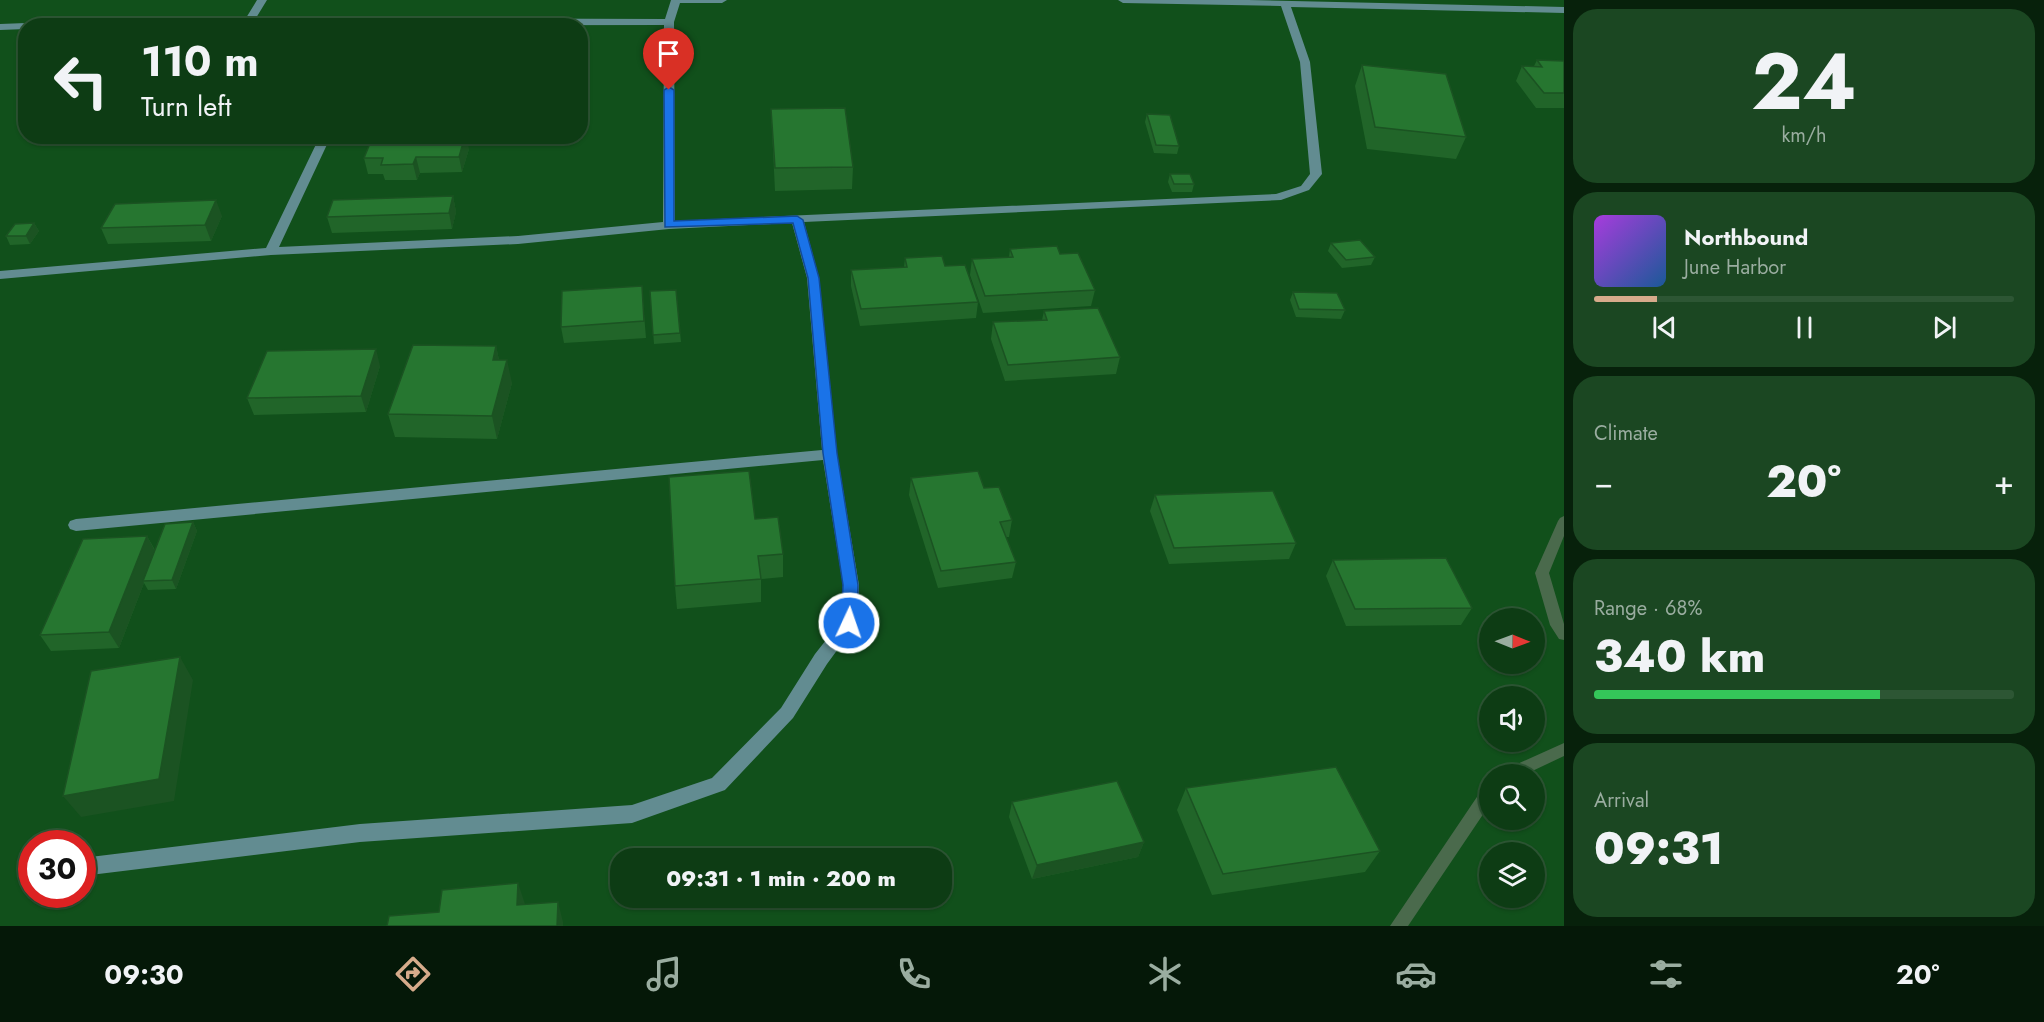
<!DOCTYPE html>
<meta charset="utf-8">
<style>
body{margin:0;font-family:Jost,sans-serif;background:#1b4722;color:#f1f3f6;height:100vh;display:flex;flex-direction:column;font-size:22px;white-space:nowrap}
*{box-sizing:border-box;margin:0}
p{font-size:20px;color:#9aada0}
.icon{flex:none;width:33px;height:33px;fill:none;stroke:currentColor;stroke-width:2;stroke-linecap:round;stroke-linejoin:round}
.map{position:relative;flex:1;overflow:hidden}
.drawer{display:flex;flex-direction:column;gap:9px;padding:9px;background:#07210b;width:480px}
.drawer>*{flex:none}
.top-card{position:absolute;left:18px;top:18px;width:570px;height:126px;border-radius:24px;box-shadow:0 2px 4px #0004,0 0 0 2px #2d5634;background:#0d3c14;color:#f1f3f6;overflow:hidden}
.needle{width:39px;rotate:91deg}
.tools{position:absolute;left:1479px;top:608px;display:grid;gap:12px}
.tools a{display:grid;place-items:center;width:66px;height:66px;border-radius:50%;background:#0d3c14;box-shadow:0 2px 4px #0004,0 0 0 2px #2d5634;font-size:30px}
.speed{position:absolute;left:18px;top:830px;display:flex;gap:12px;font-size:30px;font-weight:700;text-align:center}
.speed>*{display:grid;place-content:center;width:78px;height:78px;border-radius:50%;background:#0d3c14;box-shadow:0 2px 4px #0004,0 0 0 2px #2d5634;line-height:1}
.speed .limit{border:9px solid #d22;background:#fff;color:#111}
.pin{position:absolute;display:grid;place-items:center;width:51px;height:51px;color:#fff;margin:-62px -26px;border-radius:50% 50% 50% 0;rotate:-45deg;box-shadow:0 0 6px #0007}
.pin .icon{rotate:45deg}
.me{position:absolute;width:66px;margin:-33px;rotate:3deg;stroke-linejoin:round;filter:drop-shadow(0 0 4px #0008)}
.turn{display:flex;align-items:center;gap:21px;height:126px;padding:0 24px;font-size:27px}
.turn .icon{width:78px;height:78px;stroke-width:2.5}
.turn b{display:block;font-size:42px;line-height:51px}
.big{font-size:45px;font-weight:800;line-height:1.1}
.drawer .widget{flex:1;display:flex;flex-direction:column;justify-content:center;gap:9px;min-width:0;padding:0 21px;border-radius:24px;background:#1b4722}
.drawer .dial{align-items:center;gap:0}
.dial b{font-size:78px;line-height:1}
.song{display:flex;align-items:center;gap:18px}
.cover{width:72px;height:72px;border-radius:9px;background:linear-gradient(135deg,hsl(280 70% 55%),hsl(210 70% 35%))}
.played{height:6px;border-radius:3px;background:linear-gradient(90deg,#d6ab8b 15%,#2d5634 15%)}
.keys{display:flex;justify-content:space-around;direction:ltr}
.heat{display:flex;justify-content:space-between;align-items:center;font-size:33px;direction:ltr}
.charge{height:9px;border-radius:4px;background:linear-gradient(90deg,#34c759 68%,#2d5634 0)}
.trip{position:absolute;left:610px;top:848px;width:342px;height:60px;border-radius:24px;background:#0d3c14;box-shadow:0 2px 4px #0004,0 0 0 2px #2d5634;font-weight:800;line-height:60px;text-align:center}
.dock{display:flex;height:96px;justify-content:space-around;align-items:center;background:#051808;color:#9aada0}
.dock .icon{width:42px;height:42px}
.dock .on{color:#d6ab8b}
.dock b{font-size:27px;color:#f1f3f6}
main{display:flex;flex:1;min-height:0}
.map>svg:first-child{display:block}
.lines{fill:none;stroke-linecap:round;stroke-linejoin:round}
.stream{fill:#4a6a4c;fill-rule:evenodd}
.minor{fill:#628c91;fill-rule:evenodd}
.wall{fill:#216529}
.shaded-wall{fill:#1b5322}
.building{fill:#267630;stroke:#1b5322;stroke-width:1.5}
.route{fill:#1a73e8;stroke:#114b97;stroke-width:1.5}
</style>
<main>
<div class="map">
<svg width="1564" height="926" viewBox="0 0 1564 926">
<rect width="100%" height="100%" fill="#11501b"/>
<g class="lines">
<path class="stream" d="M1564,516v20l-15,37 15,51v16l-5,-1 -9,-14 -15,-52 23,-52 2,-3z
M1564,743v13l-38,18h-23l3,-5z
M1490,783v21l-82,122h-18l95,-141z"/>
<path class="minor" d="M257,0h10l-11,18 409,1 6,-19h56l-5,3h-42l-6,19 1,199 601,-27 25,-8 9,-12 -10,-112 -19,-56 -158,-3 -5,-3h130l316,7v6l-273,-6 19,55 12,112 -13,16 -28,10 -477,22 15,56 18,176 22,131 -2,38 -30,41 -34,54 -68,72 -93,33 -272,19 -278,34v-18l278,-34 272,-19 80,-27 69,-70 34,-54 26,-33 2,-36 -20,-125 -747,71 -6,-2 -2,-4 2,-4 6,-2 746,-69 -15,-172 -15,-55 -123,6 -151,15 -247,11 -271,24v-8l266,-23 54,-112h11l-52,111 239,-11 145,-14 1,-197 -621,1 5,-3 198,-5z
M0,24l26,-1 5,3h-5v3l-26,1z"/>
</g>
<path class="wall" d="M1537,60l27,1v47h-28l-20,-27 6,-15h12z
M1362,65l104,72 -10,22 -89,-10 -12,-63z
M771,109l82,58 -1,22 -77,2z
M1147,114l32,32 -2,8 -23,-1 -9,-31z
M469,149l-7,23 -42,1 -3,7h-32l-2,-6h-15l-4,-16z
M1170,174l24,10 -2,8h-20l-4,-10z
M453,196l3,16 -4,17 -120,4 -5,-16z
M222,216l-11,25 -103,3 -7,-16z
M34,223l5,8 -9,13 -20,1 -4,-9z
M1331,243l44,14 -4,8 -29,3 -14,-17z
M1010,249l50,5 35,36 -4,16 -108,7 -13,-38 2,-16 37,-2z
M905,258l40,8 33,36 -2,16 -116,8 -9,-40v-16l53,-3z
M676,290l5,52 -27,2 -4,-53z
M1293,292l52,18 -4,9 -45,-2 -6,-17z
M643,302l3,36 -82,5 -3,-16z
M1044,311l76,46 -4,17 -111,7 -14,-42 2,-17 49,-2z
M496,346l3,14 13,23 -15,56 -102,-2 -7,-23z
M380,366l-14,46 -112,3 -7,-17z
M911,478l73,10 28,32 -3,17h-3l10,25 -4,16 -74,10 -29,-93z
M1155,495l141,48 -7,16 -120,5 -19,-53z
M755,519l28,35v23l-22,2v23l-84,7 -2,-23z
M193,522l4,9 -21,58 -28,1 -4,-7 -25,65 -68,3 -11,-16 107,-99 8,14z
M1333,560l139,48 -11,17 -115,1 -20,-50z
M1186,788l194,63 -15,21 -153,23 -35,-85z
M1012,802l132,40 -6,15 -106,22 -23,-62z"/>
<path class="shaded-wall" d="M465,136h2l2,13 -7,23 -3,-15z
M416,157l4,16 -3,7 -4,-16z
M453,196l3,16 -4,17 -3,-16z
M216,200l6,16 -11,25 -6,-16z
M34,223l5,8 -9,13 -4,-8z
M496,346l5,24 -8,-10z
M376,349l4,17 -14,46 -5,-16z
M507,360l5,23 -15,56 -5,-23z
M193,522l4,9 -21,58 -4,-9z
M147,536l9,17 -13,28 1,2 -25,65 -10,-16z
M180,657l13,23 -19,121 -93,16 -18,-21z
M1144,842l-6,15 -106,22 5,-14z
M518,883l7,21 -2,22 -6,-21z
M558,902l5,20v4h-6z"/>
<path class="building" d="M1537,60l27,1v32h-20l-22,-27 20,1z
M1362,65l84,9 20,63 -91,-10z
M845,108l8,59 -78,1 -4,-59z
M1147,114l23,1 9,31 -23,-1z
M373,136h92l-6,21h-43l-3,7 -32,1 2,-7h-19z
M1170,174h20l4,10h-20z
M453,196l-4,17 -122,4 6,-17z
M216,200l-11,25 -104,3 14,-24z
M34,223l-8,13h-20l9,-12z
M1360,240l15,17 -29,3 -15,-17z
M1057,246l3,8 18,-1 17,37 -110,6 -13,-37 41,-2 -3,-8z
M942,256l3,10 20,-1 13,37 -117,7 -10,-39 56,-3 -2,-9z
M642,286l2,35 -83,6 1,-36z
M676,290l4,43 -27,2 -3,-44z
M1293,292l44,1 8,17 -46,-1z
M1098,308l22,49 -112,8 -15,-43 54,-2 -3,-9z
M413,345l83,1 -3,14h14l-15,56 -104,-2z
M376,349l-15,47 -114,2 20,-47z
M749,471l6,48 23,-2 5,37 -25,2 3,23 -86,7 -6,-109z
M978,471l6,17 15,-1 13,33 -12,2 16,40 -75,9 -30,-93z
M1273,491l23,52 -122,5 -19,-53z
M193,522l-21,58 -29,1 22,-57z
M147,536l-38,96 -69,3 43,-96z
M1446,558l26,50 -117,1 -22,-49z
M180,657l-21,122 -96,17 28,-125z
M1336,767l44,84 -157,23 -37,-86z
M1117,781l27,61 -107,23 -25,-63z
M518,883l-1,22 41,-3 -1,24h-170l2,-10 50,-4 3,-22z"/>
<path class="route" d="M669,87l5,3v131l123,-5 6,4 16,58 18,175 21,132 -1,38 -2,4 -6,2 -5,-2 -3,-4 2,-38 -20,-132 -15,-175 -15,-55 -128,4 -1,-137z"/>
</svg>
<div class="tools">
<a><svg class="needle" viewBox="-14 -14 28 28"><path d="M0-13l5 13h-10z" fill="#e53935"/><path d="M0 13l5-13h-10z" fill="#9aada0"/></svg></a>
<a><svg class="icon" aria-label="sound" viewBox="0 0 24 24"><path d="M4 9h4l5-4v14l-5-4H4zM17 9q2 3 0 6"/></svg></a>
<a><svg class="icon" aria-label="search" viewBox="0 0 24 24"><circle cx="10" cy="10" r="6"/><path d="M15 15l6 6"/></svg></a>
<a><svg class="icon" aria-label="layers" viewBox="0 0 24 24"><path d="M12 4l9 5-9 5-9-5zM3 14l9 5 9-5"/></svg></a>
</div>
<div class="speed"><div class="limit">30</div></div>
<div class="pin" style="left:669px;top:90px;background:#d93025"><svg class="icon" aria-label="arrive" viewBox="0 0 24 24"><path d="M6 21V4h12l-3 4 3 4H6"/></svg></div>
<svg class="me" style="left:849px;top:623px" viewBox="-20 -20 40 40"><circle r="17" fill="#1a73e8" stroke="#fff" stroke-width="3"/><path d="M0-11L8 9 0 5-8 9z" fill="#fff"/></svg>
<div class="trip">09:31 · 1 min · 200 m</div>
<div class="top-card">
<div class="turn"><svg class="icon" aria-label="left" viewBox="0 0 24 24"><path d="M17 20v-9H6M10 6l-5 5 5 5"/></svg><div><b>110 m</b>Turn left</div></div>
</div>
</div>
<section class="drawer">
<div class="widget dial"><b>24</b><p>km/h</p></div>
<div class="widget">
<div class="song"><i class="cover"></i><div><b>Northbound</b><p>June Harbor</p></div></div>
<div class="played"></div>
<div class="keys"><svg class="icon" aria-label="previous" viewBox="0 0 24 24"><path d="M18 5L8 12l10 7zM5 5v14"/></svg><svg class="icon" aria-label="pause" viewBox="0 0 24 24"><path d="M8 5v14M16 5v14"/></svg><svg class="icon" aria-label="next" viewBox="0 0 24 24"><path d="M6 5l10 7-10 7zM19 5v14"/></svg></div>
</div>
<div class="widget"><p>Climate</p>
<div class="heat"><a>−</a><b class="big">20°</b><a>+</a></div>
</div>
<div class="widget"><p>Range · 68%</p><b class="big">340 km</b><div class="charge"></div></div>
<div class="widget"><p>Arrival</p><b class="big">09:31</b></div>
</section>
</main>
<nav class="dock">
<b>09:30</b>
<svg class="icon on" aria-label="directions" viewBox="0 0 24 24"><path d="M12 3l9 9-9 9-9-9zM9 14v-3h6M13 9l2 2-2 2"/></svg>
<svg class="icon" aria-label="music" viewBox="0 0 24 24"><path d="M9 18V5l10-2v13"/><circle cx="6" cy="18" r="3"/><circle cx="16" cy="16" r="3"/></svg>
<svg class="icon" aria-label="phone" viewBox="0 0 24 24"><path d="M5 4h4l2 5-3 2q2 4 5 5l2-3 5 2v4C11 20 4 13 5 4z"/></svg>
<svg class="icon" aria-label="climate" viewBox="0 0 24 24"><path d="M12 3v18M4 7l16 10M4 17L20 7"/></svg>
<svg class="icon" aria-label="car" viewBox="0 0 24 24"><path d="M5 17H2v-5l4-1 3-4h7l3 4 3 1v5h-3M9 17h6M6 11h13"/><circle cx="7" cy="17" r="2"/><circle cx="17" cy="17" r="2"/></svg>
<svg class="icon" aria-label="filters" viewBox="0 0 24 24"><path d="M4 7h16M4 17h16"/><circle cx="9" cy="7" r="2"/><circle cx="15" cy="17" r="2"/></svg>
<b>20°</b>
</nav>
